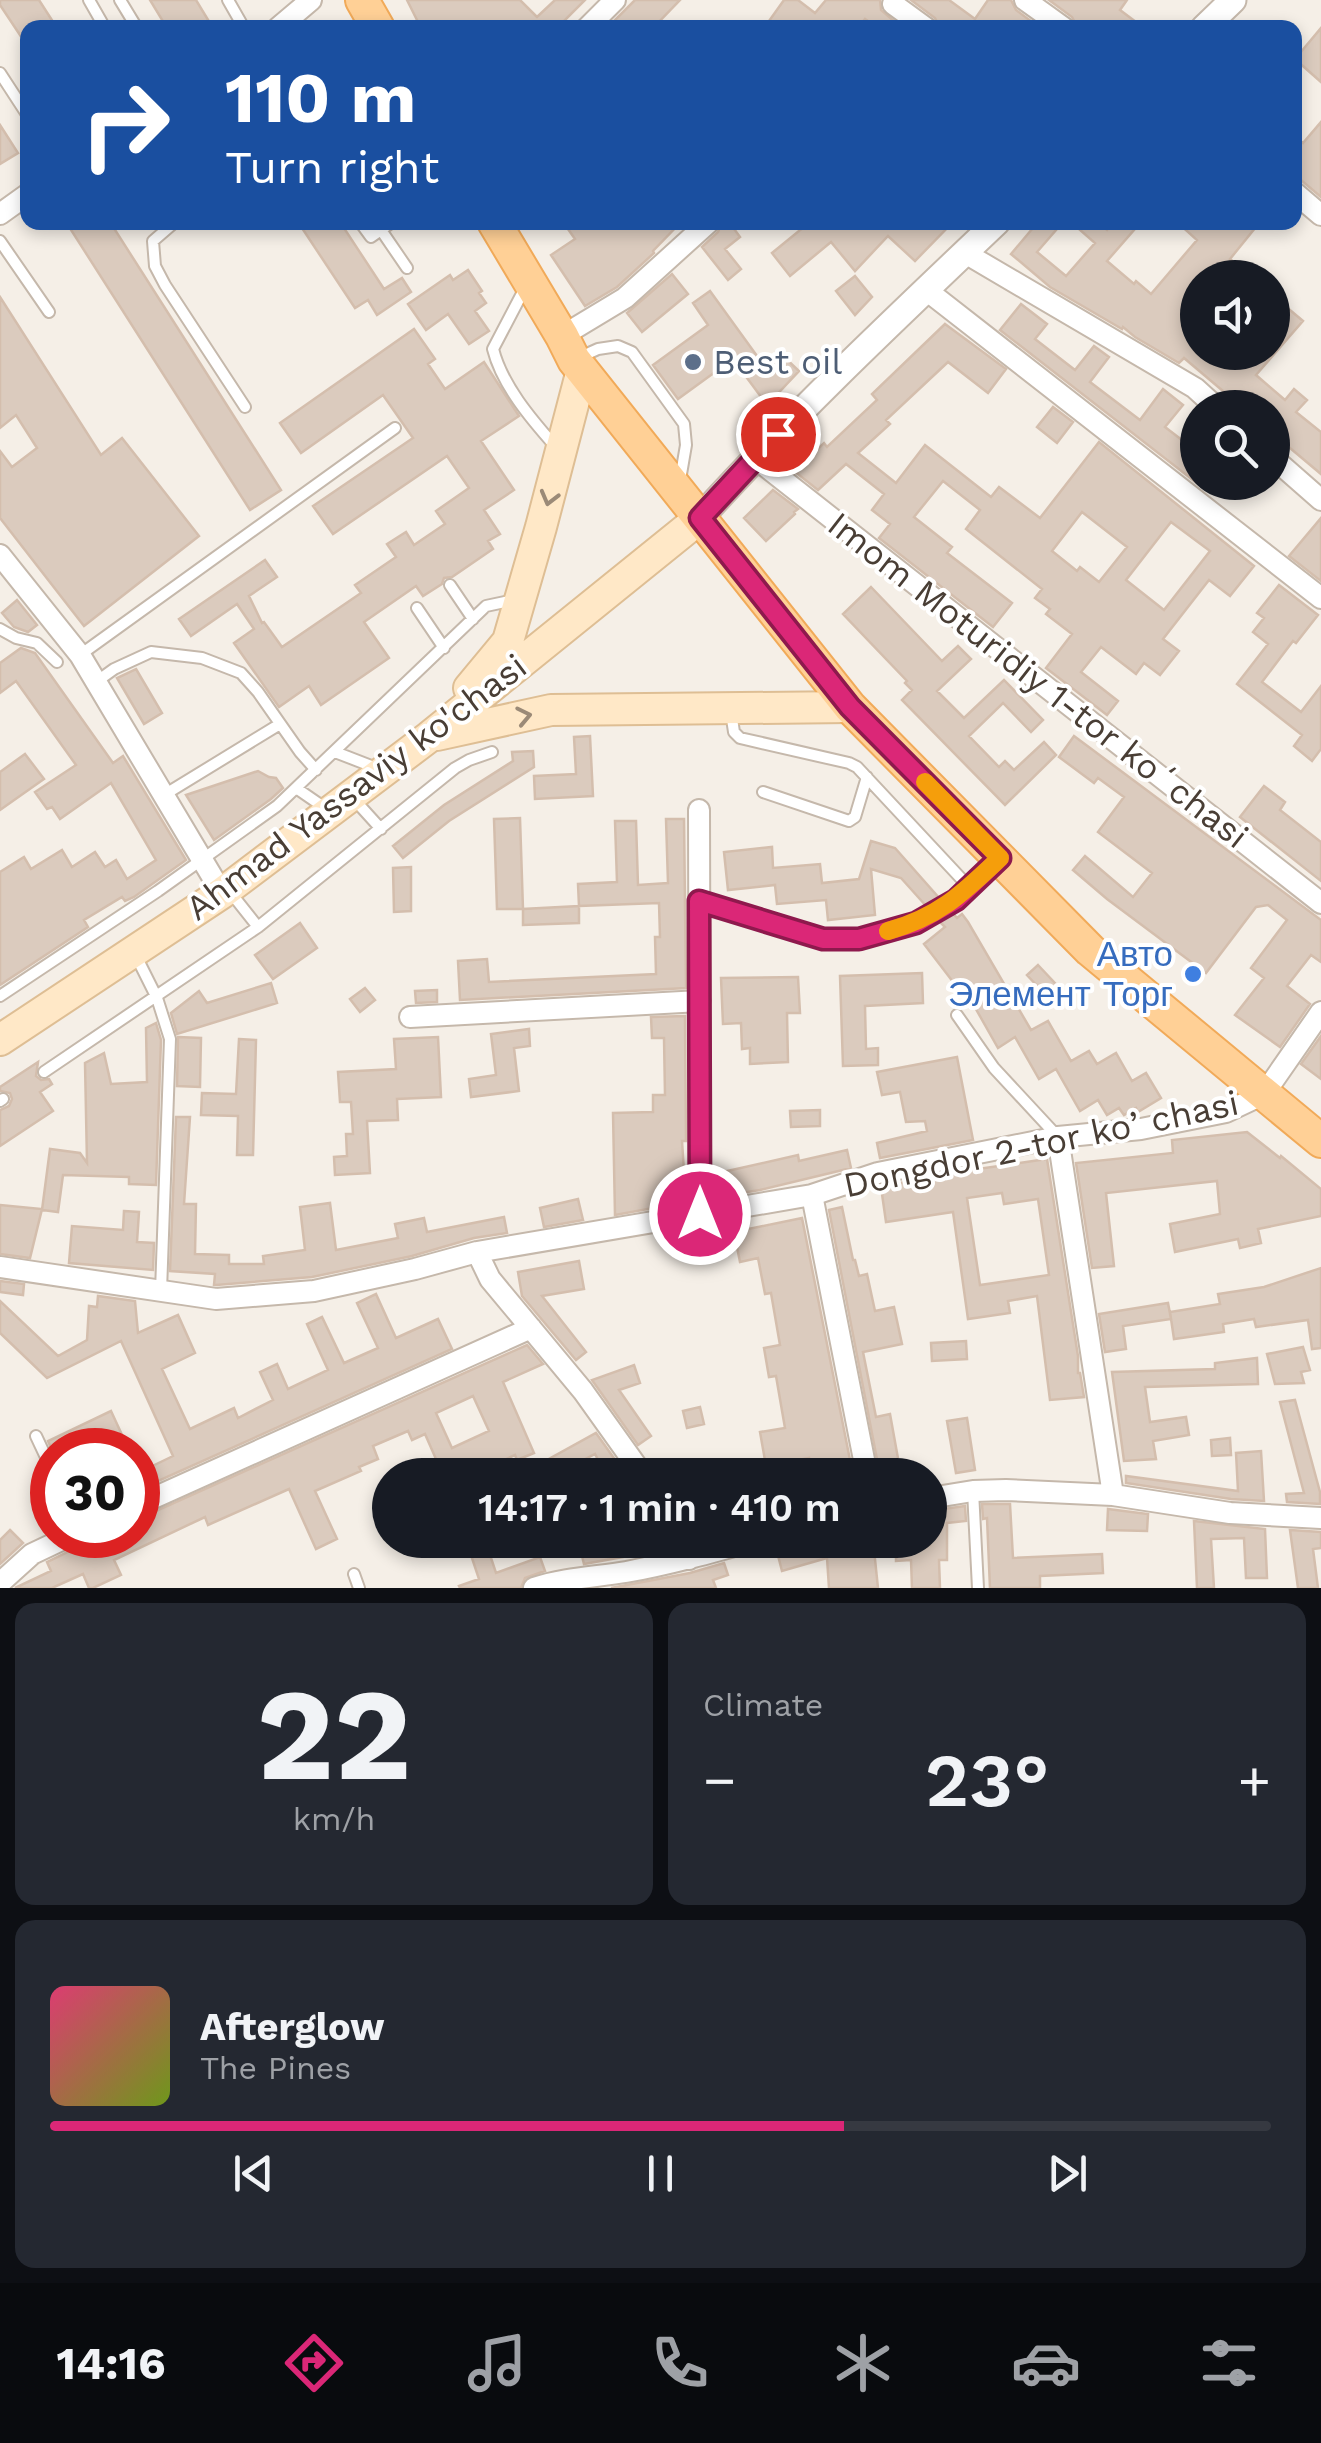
<!DOCTYPE html>
<meta charset="utf-8">
<style>
body{margin:0;font-family:"Work Sans",sans-serif;background:#242831;color:#f1f3f6;height:100vh;display:flex;flex-direction:column;font-size:38px;white-space:nowrap}
*{box-sizing:border-box;margin:0}
p{font-size:32px;color:#9ea1a6}
.icon{flex:none;width:55px;height:55px;fill:none;stroke:currentColor;stroke-width:2;stroke-linecap:round;stroke-linejoin:round}
.map{position:relative;height:1588px;overflow:hidden}
.side{display:flex;flex-direction:column;gap:15px;padding:15px;background:#0d0f14;flex:1}
.side>*{flex:none}
.guide{position:absolute;left:20px;top:20px;width:1282px;height:210px;border-radius:20px;box-shadow:0 5px 15px #0003;background:#1a4fa0;color:#fff;overflow:hidden}
.buttons{position:absolute;left:1180px;top:260px;display:grid;gap:20px}
.buttons a{display:grid;place-items:center;width:110px;height:110px;border-radius:50%;background:#171b24;box-shadow:0 5px 15px #0003;font-size:50px}
.speed{position:absolute;left:30px;top:1428px;display:flex;gap:20px;font-size:50px;font-weight:700;text-align:center}
.speed>*{display:grid;place-content:center;width:130px;height:130px;border-radius:50%;background:#171b24;box-shadow:0 5px 15px #0003;line-height:1}
.speed .limit{border:15px solid #d22;background:#fff;color:#111}
.pin{position:absolute;display:grid;place-items:center;width:85px;height:85px;color:#fff;margin:-42px;border:5px solid #fff;border-radius:50%;box-shadow:0 2px 10px #0007}
.me{position:absolute;width:110px;margin:-55px;rotate:0deg;stroke-linejoin:round;filter:drop-shadow(0 0 8px #0008)}
.turn{display:flex;align-items:center;gap:35px;height:210px;padding:0 40px;font-size:45px}
.turn .icon{width:130px;height:130px;stroke-width:2.5}
.turn b{display:block;font-size:70px;line-height:85px}
.big{font-size:75px;font-weight:600;line-height:1.1}
.side .widget{flex:1;display:flex;flex-direction:column;justify-content:center;gap:15px;min-width:0;padding:0 35px;border-radius:20px;background:#242831}
.side .dial{align-items:center;gap:0}
.dial b{font-size:130px;line-height:1}
.song{display:flex;align-items:center;gap:30px}
.cover{width:120px;height:120px;border-radius:15px;background:linear-gradient(135deg,hsl(340 70% 55%),hsl(80 70% 35%))}
.played{height:10px;border-radius:5px;background:linear-gradient(90deg,#db2777 65%,#363941 65%)}
.keys{display:flex;justify-content:space-around;direction:ltr}
.heat{display:flex;justify-content:space-between;align-items:center;font-size:55px;direction:ltr}
.side .tiles{flex:1;display:grid;gap:15px;grid-template-columns:1fr 1fr}
.widget:last-child{grid-column:span 2}
.trip{position:absolute;left:372px;top:1458px;width:575px;height:100px;border-radius:50px;background:#171b24;box-shadow:0 5px 15px #0003;font-weight:600;line-height:100px;text-align:center}
.menu{display:flex;height:160px;justify-content:space-around;align-items:center;background:#090b0e;color:#9ea1a6}
.menu .icon{width:70px;height:70px}
.menu .current{color:#db2777}
.menu b{font-size:45px;color:#f1f3f6}
.map>svg:first-child{display:block}
.building{fill:#dbcbbe;stroke:#d4bead;stroke-width:2.5;fill-rule:evenodd}
.lines{fill:none;stroke-linecap:round;stroke-linejoin:round}
.service-casing{stroke:#c5b8ab;stroke-width:14}
.minor-casing{stroke:#c5b8ab;stroke-width:24}
.tertiary-casing{stroke:#c5b8ab;stroke-width:29}
.secondary-casing{stroke:#debe94;stroke-width:34}
.primary-casing{stroke:#f1aa59;stroke-width:36}
.service{stroke:#fff;stroke-width:10}
.minor{stroke:#fff;stroke-width:20}
.tertiary{stroke:#fff;stroke-width:25}
.secondary{stroke:#ffe8c7;stroke-width:30}
.primary{stroke:#ffd096;stroke-width:32}
.oneway{stroke:#9b8a77}
.route-casing{stroke:#8e194d;stroke-width:25}
.route{stroke:#db2777;stroke-width:18}
.slow{stroke:#f59e0b;stroke-width:18}
.service-dot{fill:#5c6f8a;stroke:#fff;stroke-width:4}
.shop-dot{fill:#3f7fe0;stroke:#fff;stroke-width:4}
.labels{text-anchor:middle;stroke-width:8;stroke-linejoin:round;paint-order:stroke}
.service-label{font-size:35px;fill:#4e5e75;stroke:#fff;text-anchor:start}
.street-label{font-size:35px;fill:#493e35;stroke:#fff}
.shop-label{font-size:35px;fill:#366cbe;stroke:#fff;text-anchor:end}
</style>
<div class="map">
<svg width="1321" height="1588" viewBox="0 0 1321 1588">
<rect width="100%" height="100%" fill="#f5efe7"/>
<path class="building" d="M0,0h39l18,28h-29v19l-28,-42z
M150,0h46l17,28h-46z
M407,0h113l17,17 18,-17h30l-28,28h-136z
M635,0h45l-27,28h-46z
M784,0h14l17,13 11,-13h54l1,10 21,18h-24l-13,-9 -7,9h-94z
M911,0h38l26,19 13,-19h23l5,10 24,18h-100l-5,-10z
M1049,0h78l-7,10 24,18h-66l-6,-11z
M1321,28v54l-26,-23z
M1321,122v75l-26,-22v-38l8,6z
M0,125l18,28 -18,11z
M66,222h44l171,268 -31,20z
M298,222h42l44,67 18,-11 9,14 -34,23 -9,-15 -13,8z
M563,222h118l-28,29 1,2 -37,34 -32,19 -34,-51 24,-16z
M722,222h7l11,15 -15,12 16,20 -13,11 -26,-33 16,-15z
M810,222h143l-38,39 -27,-25 -33,35 -24,-29 -41,34 -18,-23z
M1038,222h25l-26,30 29,24 29,-33 -24,-21h27l9,8 6,-8h28l-34,39 27,23 2,-3 15,13 46,-54 -20,-18h83l-30,37 22,19h-54v74h21l16,14 11,-14h26v-57l31,26 -47,54 29,25 9,-11 13,11 -11,12 25,20v42l-49,-41v-25h-29l-59,-50 -5,5 -44,-26 -12,-10 -1,2 -72,-42 -39,-33z
M468,270l14,21 -3,2 7,10 -11,8 14,20 -20,13 -21,-30 -22,16 -18,-26 42,-29 3,5z
M672,274l16,20 -46,38 -15,-19z
M855,276l17,21 -17,18 -19,-24z
M710,291l55,76 14,-15 20,19 -32,34 -34,-46 -55,40 -25,-34 55,-40 -15,-22z
M0,297l101,158 21,-17 77,98 -115,90 -84,-108v-67l12,16 25,-19 -21,-33 -16,13z
M1021,304l26,20 -12,15 40,31 19,-24 15,11 -19,25 50,38 23,-31 20,16 -18,22 26,20 -6,8 13,9v20l-198,-154z
M945,324l61,45 -18,24 -40,-31 -62,58 4,4 -32,29 38,30 29,-38 66,52 8,-10 41,31 59,-76 155,124 -24,30 -21,-16 -46,59 16,12 -19,24 -16,-12 -8,11 -35,-27 -20,25 37,29 -11,14 -61,-47 26,-34 -26,-20 4,-5 -15,-11 7,-9 -76,-60 14,-19 -37,-29 -29,36 38,30 -5,6 65,50 -19,24 -114,-89 11,-14 -18,-14 12,-16 -38,-30 -28,26 -24,-19 30,-28 3,4 50,-47 -5,-6zM1082,512l45,35 -28,35 -19,-15 -3,4 -25,-20zM1171,522l39,29 -46,59 -38,-30z
M414,329l21,30 -7,5 17,25 39,-27 35,54 -38,25 33,49 -30,20 16,24 -12,7 5,8 -41,28 -8,1 -2,6 -19,12 -7,-10 -52,36 25,36 -68,47 -12,-19 -30,21 -45,-64 20,-14 -17,-25 -46,32 -12,-17 86,-59 12,17 -28,19 13,27 2,-1 18,25 79,-54 -6,-8 41,-28 -9,-13 19,-12 8,13 31,-21 -9,-13 33,-23 -22,-32 -114,78 -20,-28 100,-68 -30,-43 -82,58 -21,-30z
M1053,407l20,15 -16,21 -20,-16z
M773,490l25,19 -4,3 1,2 -29,27 -22,-23z
M1321,518v63l-32,-25z
M1279,585l39,30 -22,28 -3,-2 -31,41 39,30 20,-26v63l-9,12 -18,-15 8,-11 -65,-51 31,-40 -15,-12 11,-14 -7,-5z
M871,587l71,74 16,-15 13,13 -34,32 27,27 40,-38 39,40 -12,12 -28,-29 -34,33 30,31 6,-6 9,9 30,-28 12,13 -51,50 -103,-105 10,-10 -7,-7 2,-2 -64,-67z
M17,600l20,25 -9,7 -14,-5 -12,-14z
M21,648l14,5 78,110 10,-7 63,104 -52,37 -9,4 -3,-4 -38,23 4,7 -88,58v-113l24,-15 7,12 31,-19 10,17 23,-15 10,15 11,-7 11,19 29,-19 -45,-77 -51,36 -8,-12 -5,2 -12,-17 41,-27 -60,-84 -16,12v-30z
M136,669l26,44 -18,11 -27,-46z
M590,736l3,60 -58,3 -1,-23 42,-2 -2,-37z
M1074,736l247,184v42l-10,-7 -24,31 23,18 -30,43 -45,-32 29,-37 -13,-10 36,-48 -19,-15 -12,2 -50,66 -99,-74 -34,-29 12,-14 48,41 19,-24 -54,-41 26,-35 -26,-19 -4,5 -35,-26z
M533,751l1,16 -85,54 -46,37 -10,-12 51,-41 69,-44 -1,-9z
M25,754l19,25 -44,31v-38z
M258,771l11,6 7,1 7,10 -12,11 -57,41 -28,-45z
M1264,786l21,16 -5,8 41,32v39l-81,-64z
M520,818l3,91h-26l-3,-90z
M666,819h18l2,169 -226,12 -2,-39 29,-2 2,23 167,-8 -1,-37h5l-1,-34 -80,3v17l-56,2v-16l56,-3 -1,-22 39,-2 -2,-61h21l2,64 30,-2z
M871,841l24,7 45,51 -13,8 -26,-29 -30,-9 4,46 -47,5 -2,-20 -49,4 -2,-19 -47,5 -4,-38 48,-5 1,21 47,-4 2,19 37,-4z
M411,867v44l-17,1 -1,-44z
M952,912l5,6 5,-4 6,8 63,108 17,-9 23,40 18,-10 8,13 19,-11 16,28 14,-8 15,25 -23,14 -2,-4 -12,7 -5,-7 -12,7 -9,-15 -18,11 -24,-42 -17,10 -24,-42 -17,11 -34,-60 -4,3 -36,-47 21,-17 -7,-7z
M300,923l17,25 -44,31 -18,-24z
M1038,965l29,31 -11,10 -29,-31z
M922,973l1,30 -58,3 1,43 12,-1v17l-35,1 -3,-90z
M798,977l2,36h-13l1,49 -38,2v-16l-8,1 -1,-26 -18,1 -2,-46z
M271,983l6,20 -100,31 -6,-21 28,-22 8,12z
M365,988l10,12 -15,12 -10,-13z
M437,990v12l-21,1 -1,-12z
M685,1016l1,125h-4l4,61 -71,13 -2,-102 40,-1v-17h12l-1,-57h-12l-1,-21z
M156,1023l5,17 -5,145 -27,-1v-7l-66,-2 -5,37 -16,-2 8,-61 30,4 7,10 -2,-100 19,-10 7,31 36,-2 -1,-54z
M529,1029l1,17 -16,2 5,43 -48,6 -2,-18 27,-4 -5,-41z
M1321,1036v43l-20,-15z
M178,1037l23,1 -1,49 -23,-1z
M438,1037l3,60 -44,2 1,21 -31,1 3,52 -35,2 -1,-18 13,-1 -1,-22h7l-2,-32h-11l-2,-30 58,-3 -2,-30z
M239,1039l17,1 -3,115h-16l1,-39 -37,-1 1,-22 34,1z
M957,1057l16,83 -93,18 -3,-15 50,-12 -2,-10 -19,1 -6,-30 -18,3 -5,-23z
M38,1062l-2,14 5,4 8,-1 3,5 -12,8 13,19 -53,35v-36l9,-4 3,-7 -2,-6 -10,-2v-4z
M820,1110v16l-29,1 -1,-16z
M176,1117h14l-6,87h12l-1,50 34,1v9h35l-1,-8 42,-6 -5,-43 30,-4 6,47 62,-12 -3,-14 29,-6 3,14 77,-15 3,16 -33,5 -62,18 -100,21 -96,8h-2l1,-11 -45,-3z
M1247,1132l33,26 1,-2 40,33v27l-63,13 3,14 -21,5 -2,-9 -63,13 -5,-28 50,-10 -3,-33 -111,12 8,73 -22,2 -16,-105 97,-10 -1,-13z
M847,1150l4,18 -91,22 -32,5 -5,-23 75,-17 1,6z
M1047,1159l31,197v17h2l4,24 -34,3 -13,-104 -29,5 2,12 -42,6 -15,-107 -67,10 -5,-35 62,-13zM1002,1193l2,11 34,-5 11,76 -69,10 -13,-87z
M578,1199l5,21 -39,7 -4,-19z
M0,1205l42,4 -12,49 -30,-4z
M842,1207l11,53h2l4,16 8,-2 8,37 19,-4 8,37 -39,8 13,65 14,-3 11,61h-21l-51,-265z
M124,1211l15,1 -2,30 17,1 -1,27 -84,-7 3,-37 51,4z
M802,1218l51,257h-41l-3,-17 -43,8 -6,-34 25,-4 -9,-52 -7,1 -5,-29 16,-3 -9,-52 -6,1 -7,-36 -18,4 -6,-30z
M579,1261l5,28 -42,7 44,56 -10,8 -54,-64 -4,-24z
M1321,1268v80l-9,1 -4,-29 -52,7 -2,-8 -31,5 1,8 -50,7 -4,-27 50,-8 -2,-10 46,-7z
M0,1281l24,3 -1,11 -23,-3z
M376,1294l20,44 42,-19 14,30 -314,141v-17l35,-17 -52,-115 -74,37 -47,-45v-32l58,55 29,-16 2,-34 8,1 1,-11 37,5 3,32 40,-18 17,38 -33,16 28,60 44,-21 4,10 35,-18 -13,-28 17,-8 11,25 40,-19 -21,-46 15,-7 22,46 34,-15 -21,-45z
M1168,1303l3,16 -48,7 3,23 -21,3 -6,-38z
M966,1341l1,18 -35,2 -1,-18z
M527,1345l16,19 -40,18 31,71 -17,7 -2,-5 -44,20h-28l-18,-41 -13,6 -4,-9 -35,15 5,13 -19,8 2,4 -46,20 22,48 -21,10 -27,-60 -81,36 -3,-8 -91,43 7,15 -28,13h-4l-6,-14 -31,14h-37l36,-17 -4,-9 31,-15 6,-5 15,-7h39v-16zM473,1396l16,35 -37,17 -16,-35z
M1303,1347l7,23 -9,2 3,11 -29,1 -8,-30z
M1257,1358l1,26 -113,3 5,35 36,-5 3,18 -36,6 3,18 -32,2 -12,-89 103,-3v-6z
M634,1365l6,18 -21,7 32,46 -13,9 -46,-65z
M1295,1400l25,92v12l-33,-2 -1,-8 18,-1 -24,-91z
M700,1407l4,17 -17,4 -4,-17z
M111,1411l18,39h-77l-4,-9z
M967,1418l8,52 -19,3 -9,-52z
M596,1433l30,42h-20l-11,-21 -40,21 -8,-15z
M1230,1438l1,17 -19,1 -1,-16z
M1261,1451l3,50 -33,-2 -105,-16v-7l112,15 -2,-38z
M982,1504h28l3,54 89,-4 1,19 -63,3v12h-50l-3,-70 -4,1z
M965,1506l1,15 -19,2v37h-8l1,28h-28l-1,-28 -15,1v-15l34,-1v-34z
M1108,1509l40,5 -1,17 -40,-1z
M1194,1521l71,8 2,49h-21l-2,-40 -33,1 3,49h-17z
M10,1530l13,13 -23,21v-24z
M1290,1530l31,2v16l-8,1 5,39h-20z
M644,1540h20l3,9 -83,15 -3,-12z
M774,1540h99l5,48h-49l-2,-30 -45,13z
M486,1543l10,30 44,-16 5,14 -20,7 -4,10h-61l-1,-2 20,-7 -10,-30z
M724,1563l4,12 -15,5 3,8h-105l79,-15z"/>
<g class="lines">
<defs>
<path id="service" d="M89,0l16,28
M120,0l17,28
M228,0l16,28
M0,73l28,43
M175,222l-22,19 2,25 10,19 80,122
M360,222l11,15 10,-7
M392,222l-11,8 26,38
M0,241l49,71
M526,286l-33,63c9,36 38,70 62,97
M578,358l20,-9 20,-3 14,6 52,72 2,21 -6,35
M450,585l23,34
M417,608l27,40
M0,629l16,9 21,5 20,19
M80,655l315,-227
M96,682l18,-13 37,-17 51,6 39,15 17,19 42,60 16,18
M731,712l3,20 6,6 109,25 8,4 112,120
M335,752l44,17
M296,788l29,20
M763,792l86,29 6,-4 12,-40
M164,795l116,-71
M352,797l29,32
M231,893l27,34
M699,901l124,38h36l57,-16 40,-23 40,-38
M135,954l22,44 13,41 -9,252
M0,996l158,-105 119,-85 209,-200 28,-6
M957,1015l37,53 64,69
M44,1072l214,-145 197,-159 14,-8 23,-8
M0,1101l3,-2
M36,1436l16,34
M973,1491l5,97
M354,1574l5,14"/>
<path id="minor" d="M1025,0l39,28
M893,4l33,24
M278,28l33,-28
M587,28l28,-28
M1295,193l26,22
M0,214l28,-20
M965,253l230,135 22,20
M925,289l396,309
M562,336l63,-38 84,-76
M1272,457l49,43
M755,458l566,445
M0,555l80,100 142,238
M699,810l1,404
M410,1017l290,-16
M1058,1137l55,358
M812,1195l55,280
M477,1252l13,27 93,112 60,84
M0,1267l216,32 98,-8 101,-22 62,-17 335,-57 66,-22 180,-36 83,-8 85,-17 38,-18 57,-82
M930,1498l43,-7 33,-1 107,5 117,18 91,5
M138,1505l393,-177
M678,1540l11,19
M0,1583l32,-29 40,-19
M534,1588c30,-10 61,-11 92,-16 44,-8 87,-20 130,-32"/>
<path id="tertiary" d="M1204,28l29,-28
M700,518c94,-104 195,-199 297,-296"/>
<path id="secondary" d="M469,688l39,-47 33,-114 41,-157
M437,735l114,-25 299,-3
M0,1040l222,-147 207,-156 271,-219"/>
<path id="primary" d="M362,0l16,28
M494,222l68,114 12,24 276,347 240,243 231,191"/>
</defs>
<use href="#service" class="service-casing"/>
<use href="#minor" class="minor-casing"/>
<use href="#tertiary" class="tertiary-casing"/>
<use href="#secondary" class="secondary-casing"/>
<use href="#primary" class="primary-casing"/>
<use href="#service" class="service"/>
<use href="#minor" class="minor"/>
<use href="#tertiary" class="tertiary"/>
<use href="#secondary" class="secondary"/>
<use href="#primary" class="primary"/>
</g>
<defs><path id="oneway-chevron" d="M-2-3.5L2.5 0L-2 3.5" fill="none" stroke-width="1.6" stroke-linecap="round" stroke-linejoin="round" transform="scale(2.5)"/></defs>
<g class="oneway">
<use href="#oneway-chevron" transform="translate(549 498) rotate(105)"/>
<use href="#oneway-chevron" transform="translate(524 716) rotate(-12)"/>
</g>
<g class="lines">
<defs>
<path id="route" d="M700,1214l-1,-313 124,38h36l57,-16 40,-23 44,-42 -150,-151 -150,-189 78,-84"/>
</defs>
<use href="#route" class="route-casing"/>
<use href="#route" class="route"/>
<path class="slow" d="M888,931c51,-14 75,-38 112,-73l-75,-76"/>
</g>
<circle class="service-dot" cx="693" cy="362" r="10"/>
<circle class="shop-dot" cx="1193" cy="974" r="10"/>
<g class="labels">
<g class="service-label">
<text x="713" y="374">Best oil</text>
</g>
<g class="street-label">
<text transform="translate(1038 680) rotate(38)" y="12">Imom Moturidiy 1-tor koʻchasi</text>
<text transform="translate(356 787) rotate(-37)" y="12">Ahmad Yassaviy ko'chasi</text>
<text transform="translate(1041 1144) rotate(-12)" y="12">Dongdor 2-tor koʼchasi</text>
</g>
<g class="shop-label">
<text x="1173" y="966">Авто<tspan x="1173" dy="40">Элемент Торг</tspan></text>
</g>
</g>
</svg>
<div class="buttons">
<a><svg class="icon" aria-label="sound" viewBox="0 0 24 24"><path d="M4 9h4l5-4v14l-5-4H4zM17 9q2 3 0 6"/></svg></a>
<a><svg class="icon" aria-label="search" viewBox="0 0 24 24"><circle cx="10" cy="10" r="6"/><path d="M15 15l6 6"/></svg></a>
</div>
<div class="speed"><div class="limit">30</div></div>
<div class="pin" style="left:778px;top:434px;background:#d93025"><svg class="icon" aria-label="arrive" viewBox="0 0 24 24"><path d="M6 21V4h12l-3 4 3 4H6"/></svg></div>
<svg class="me" style="left:700px;top:1214px" viewBox="-20 -20 40 40"><circle r="17" fill="#db2777" stroke="#fff" stroke-width="3"/><path d="M0-11L8 9 0 5-8 9z" fill="#fff"/></svg>
<div class="trip">14:17 · 1 min · 410 m</div>
<div class="guide">
<div class="turn"><svg class="icon" aria-label="right" viewBox="0 0 24 24"><path d="M7 20v-9h11M14 6l5 5-5 5"/></svg><div><b>110 m</b>Turn right</div></div>
</div>
</div>
<section class="side">
<div class="tiles">
<div class="widget dial"><b>22</b><p>km/h</p></div>
<div class="widget"><p>Climate</p>
<div class="heat"><a>−</a><b class="big">23°</b><a>+</a></div>
</div>
<div class="widget">
<div class="song"><i class="cover"></i><div><b>Afterglow</b><p>The Pines</p></div></div>
<div class="played"></div>
<div class="keys"><svg class="icon" aria-label="previous" viewBox="0 0 24 24"><path d="M18 5L8 12l10 7zM5 5v14"/></svg><svg class="icon" aria-label="pause" viewBox="0 0 24 24"><path d="M8 5v14M16 5v14"/></svg><svg class="icon" aria-label="next" viewBox="0 0 24 24"><path d="M6 5l10 7-10 7zM19 5v14"/></svg></div>
</div>
</div>
</section>
<nav class="menu">
<b>14:16</b>
<svg class="icon current" aria-label="directions" viewBox="0 0 24 24"><path d="M12 3l9 9-9 9-9-9zM9 14v-3h6M13 9l2 2-2 2"/></svg>
<svg class="icon" aria-label="music" viewBox="0 0 24 24"><path d="M9 18V5l10-2v13"/><circle cx="6" cy="18" r="3"/><circle cx="16" cy="16" r="3"/></svg>
<svg class="icon" aria-label="phone" viewBox="0 0 24 24"><path d="M5 4h4l2 5-3 2q2 4 5 5l2-3 5 2v4C11 20 4 13 5 4z"/></svg>
<svg class="icon" aria-label="climate" viewBox="0 0 24 24"><path d="M12 3v18M4 7l16 10M4 17L20 7"/></svg>
<svg class="icon" aria-label="car" viewBox="0 0 24 24"><path d="M5 17H2v-5l4-1 3-4h7l3 4 3 1v5h-3M9 17h6M6 11h13"/><circle cx="7" cy="17" r="2"/><circle cx="17" cy="17" r="2"/></svg>
<svg class="icon" aria-label="filters" viewBox="0 0 24 24"><path d="M4 7h16M4 17h16"/><circle cx="9" cy="7" r="2"/><circle cx="15" cy="17" r="2"/></svg>
</nav>
